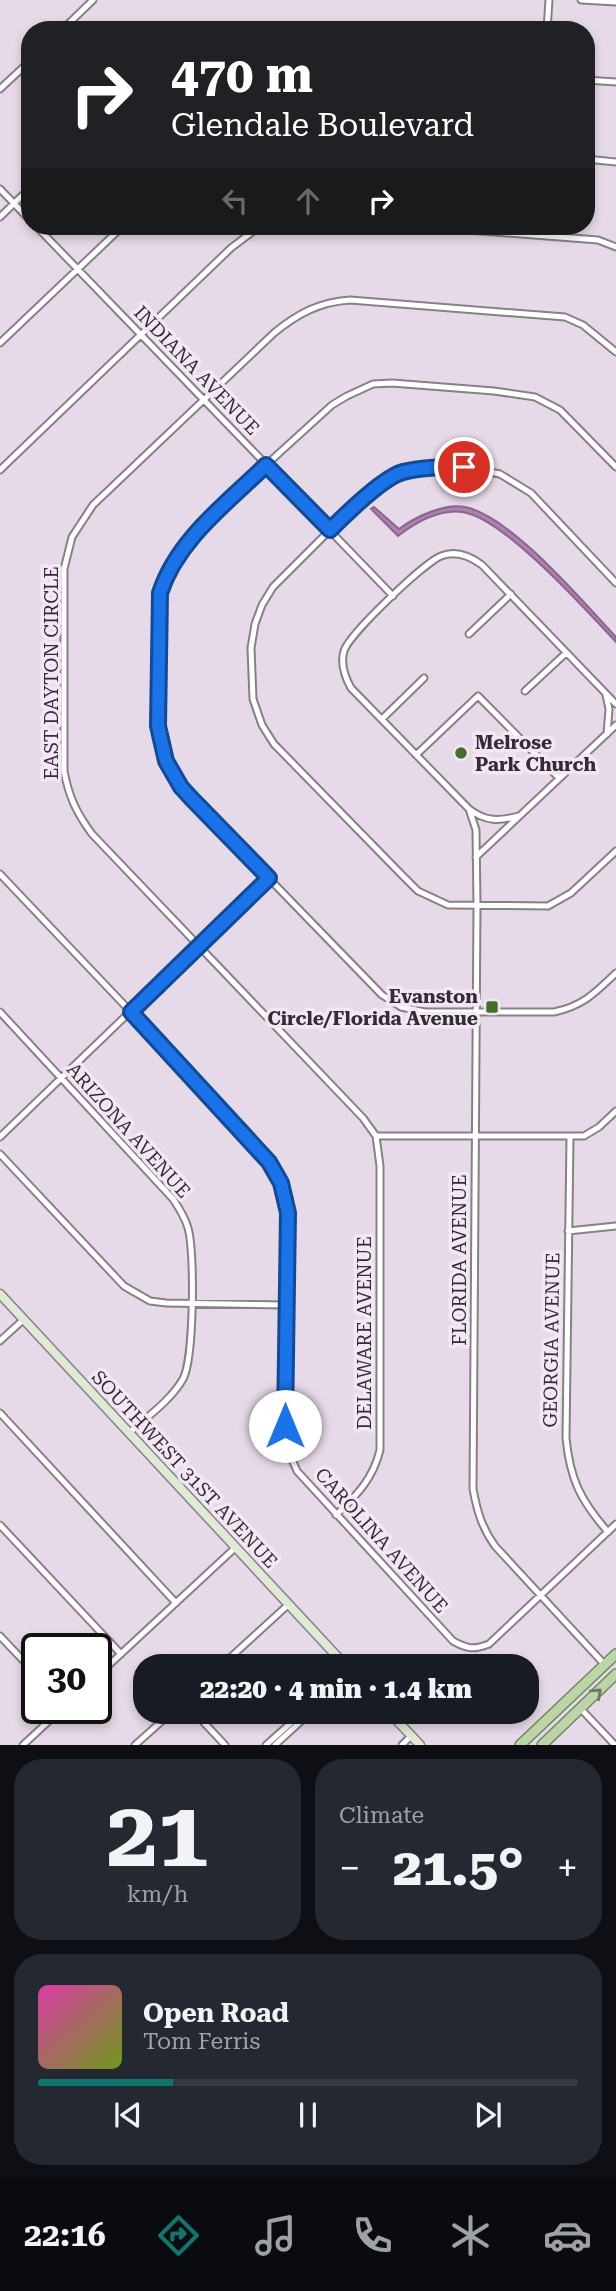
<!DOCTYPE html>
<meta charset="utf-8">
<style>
body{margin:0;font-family:"Roboto Serif",serif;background:#242831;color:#f1f3f6;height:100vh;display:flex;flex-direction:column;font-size:26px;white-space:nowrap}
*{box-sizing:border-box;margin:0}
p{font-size:23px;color:#9ea1a6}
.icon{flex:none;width:38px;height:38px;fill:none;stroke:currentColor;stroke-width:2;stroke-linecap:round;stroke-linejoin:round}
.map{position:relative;height:1745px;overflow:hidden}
.drawer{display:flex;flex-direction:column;gap:14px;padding:14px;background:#0d0f14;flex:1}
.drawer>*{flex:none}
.top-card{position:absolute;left:21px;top:21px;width:574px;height:214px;border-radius:28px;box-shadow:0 4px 10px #0003;background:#202124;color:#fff;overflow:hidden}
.speed{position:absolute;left:21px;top:1633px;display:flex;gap:14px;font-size:35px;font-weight:700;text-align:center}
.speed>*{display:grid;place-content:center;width:91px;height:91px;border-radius:50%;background:#171b24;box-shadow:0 4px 10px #0003;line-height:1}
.speed .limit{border:4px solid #111;border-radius:10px;background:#fff;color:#111}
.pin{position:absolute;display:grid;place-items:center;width:60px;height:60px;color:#fff;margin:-30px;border:4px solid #fff;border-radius:50%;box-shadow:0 2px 7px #0007}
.me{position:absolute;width:77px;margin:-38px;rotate:0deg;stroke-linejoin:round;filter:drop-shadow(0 0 5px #0008)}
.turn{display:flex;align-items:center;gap:24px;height:147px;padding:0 35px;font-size:32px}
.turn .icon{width:91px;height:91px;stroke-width:2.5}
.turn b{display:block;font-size:49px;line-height:60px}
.lanes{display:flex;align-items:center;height:66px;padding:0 35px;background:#0003;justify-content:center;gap:35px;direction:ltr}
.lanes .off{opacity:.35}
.big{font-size:52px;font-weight:800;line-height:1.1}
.drawer .card{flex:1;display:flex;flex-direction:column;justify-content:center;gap:10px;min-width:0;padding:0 24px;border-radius:28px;background:#242831}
.drawer .dial{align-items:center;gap:0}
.dial b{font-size:91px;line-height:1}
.song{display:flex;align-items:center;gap:21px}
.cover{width:84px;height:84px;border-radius:10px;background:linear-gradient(135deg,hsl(320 70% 55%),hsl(80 70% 35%))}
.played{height:7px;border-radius:4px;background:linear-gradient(90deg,#0f766e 25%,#363941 25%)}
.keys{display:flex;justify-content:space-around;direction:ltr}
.heat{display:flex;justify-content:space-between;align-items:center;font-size:38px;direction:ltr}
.drawer .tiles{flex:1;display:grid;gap:14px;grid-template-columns:1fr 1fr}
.card:last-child{grid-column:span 2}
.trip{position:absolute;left:133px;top:1654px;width:406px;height:70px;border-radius:28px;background:#171b24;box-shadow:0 4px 10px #0003;font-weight:800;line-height:70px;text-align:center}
.menu{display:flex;height:112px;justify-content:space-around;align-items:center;background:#090b0e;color:#9ea1a6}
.menu .icon{width:49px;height:49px}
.menu .active{color:#0f766e}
.menu b{font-size:32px;color:#f1f3f6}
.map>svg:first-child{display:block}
.water{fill:#af7fb2;stroke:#8a668c;stroke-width:2}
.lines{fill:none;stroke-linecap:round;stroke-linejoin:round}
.minor-casing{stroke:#8a7e8a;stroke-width:9}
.secondary-casing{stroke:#8a7e8a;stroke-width:11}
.primary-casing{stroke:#6d885a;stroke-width:12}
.minor{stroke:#fff;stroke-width:5}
.secondary{stroke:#ddead4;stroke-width:8}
.primary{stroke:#bbd5a9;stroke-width:9}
.oneway{stroke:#707968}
.route-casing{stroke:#114b97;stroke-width:18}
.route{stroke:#1a73e8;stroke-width:12}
.poi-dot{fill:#476e29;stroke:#f4e7f5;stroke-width:2.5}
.labels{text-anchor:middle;stroke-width:7;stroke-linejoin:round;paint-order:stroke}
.street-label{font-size:19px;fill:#322d32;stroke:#f4e7f5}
.poi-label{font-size:19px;font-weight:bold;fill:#322d32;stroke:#f4e7f5;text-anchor:start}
</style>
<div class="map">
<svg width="616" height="1745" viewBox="0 0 616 1745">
<rect width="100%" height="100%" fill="#e7dae8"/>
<path class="water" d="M374,507l25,22c16,-12 45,-26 66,-22 46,9 118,95 151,130v5c-30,-32 -113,-125 -154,-130 -23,-3 -47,11 -64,24l-27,-27z"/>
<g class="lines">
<defs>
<path id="minor" d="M581,0l35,2
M62,30l31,-30
M547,30l2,-30
M586,80l30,2
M0,89l30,-28
M586,159l30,3
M0,189l30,31
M0,217l30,-29
M36,226l357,370
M416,226l182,14 18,7
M0,343l123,-117
M616,352l-33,-27 -18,-8 -215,-17c-31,2 -53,14 -76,33l-181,172 -21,32 -8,32v202c5,26 12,41 28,63l271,284 13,18h208l15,-9 17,-16
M616,467l-56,-57 -25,-13 -41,-6 -102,-8 -19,1 -26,12 -15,9 -66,60 -83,81 -18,32 -5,15 -2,133 8,35 15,26 10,11 191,197 19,12 24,5h129c29,-6 41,-19 62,-39
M0,470l231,-222 25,-19 8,-3
M616,583l-85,-90 -31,-19 -36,-7h-34l-30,6 -27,18 -43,39 -57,57 -11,18 -7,19 -4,24 2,51 9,26 12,19 127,130 17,17 30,14 100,1 23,-13 45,-42
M469,634l42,-40
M525,691l41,-38
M606,695l3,14 -2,25
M382,719l42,-41
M416,755l62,-59 81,82
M469,809l7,21 1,75 -4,584c4,22 9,39 22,57l110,119
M519,816c-20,5 -33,6 -50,-7l-118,-121c-6,-11 -11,-24 -7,-37 5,-17 80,-88 97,-95 15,-6 29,0 41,9l134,139
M476,857l140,-132
M0,874l131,138 138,150 12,21 7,30 -3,213 5,29 7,16 156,170c14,8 21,9 36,3l127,-120
M0,1012l173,187c6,9 12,18 15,29 7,23 6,131 -5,151 -12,21 -36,38 -54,54
M0,1137l269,-259
M570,1137l-4,301c4,42 15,63 42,94
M0,1154l124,132 26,15 16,2 119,2
M568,1231l48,-5
M0,1341l23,-21
M0,1413l176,190
M336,1515c21,-20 37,-36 44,-65v-284l-4,-30
M0,1525l121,129
M0,1636l37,39
M221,1666l68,-62
M96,1677l140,-130
M580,1708l35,37
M194,1712l31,33
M23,1745l40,-37
M135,1745l37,-33
M266,1745l37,-33
M275,1745l36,-33
M402,1745l9,-9"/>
<path id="secondary" d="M0,1294l346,372
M389,1712l31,33"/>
<path id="primary" d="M520,1745l96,-91
M542,1745l74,-71"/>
</defs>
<use href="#minor" class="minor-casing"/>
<use href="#secondary" class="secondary-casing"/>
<use href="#primary" class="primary-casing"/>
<use href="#minor" class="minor"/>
<use href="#secondary" class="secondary"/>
<use href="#primary" class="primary"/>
</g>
<defs><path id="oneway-chevron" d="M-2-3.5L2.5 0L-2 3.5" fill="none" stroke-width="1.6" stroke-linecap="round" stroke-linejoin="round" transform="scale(1.75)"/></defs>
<use class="oneway" href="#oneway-chevron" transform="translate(597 1693) rotate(-43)"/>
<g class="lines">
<defs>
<path id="route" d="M285,1426l3,-213 -7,-30 -12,-21 -138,-150 138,-134 -78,-80 -10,-11 -15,-26 -8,-35 2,-133c17,-53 67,-90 106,-128l64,65c15,-15 54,-53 73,-58 20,-5 40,-5 61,-5"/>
</defs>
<use href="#route" class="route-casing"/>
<use href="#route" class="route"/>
</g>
<g class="poi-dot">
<circle cx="461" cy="753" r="7"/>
<rect x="485" y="1000" width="14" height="14" rx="3.5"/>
</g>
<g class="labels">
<g class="street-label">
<text transform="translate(197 370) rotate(46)" y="7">INDIANA AVENUE</text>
<text transform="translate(51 673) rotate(-90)" y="7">EAST DAYTON CIRCLE</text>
<text transform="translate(129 1130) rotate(48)" y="7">ARIZONA AVENUE</text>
<text transform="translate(459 1260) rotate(-90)" y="7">FLORIDA AVENUE</text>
<text transform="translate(364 1333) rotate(-90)" y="7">DELAWARE AVENUE</text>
<text transform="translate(551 1340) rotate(-89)" y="7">GEORGIA AVENUE</text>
<text transform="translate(185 1469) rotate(47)" y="7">SOUTHWEST 31ST AVENUE</text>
<text transform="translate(382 1540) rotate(48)" y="7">CAROLINA AVENUE</text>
</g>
<g class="poi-label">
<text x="475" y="749">Melrose<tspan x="475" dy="22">Park Church</tspan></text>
<text x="478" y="1003" text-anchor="end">Evanston<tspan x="478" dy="22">Circle/Florida Avenue</tspan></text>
</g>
</g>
</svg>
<div class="speed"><div class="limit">30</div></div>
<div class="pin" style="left:464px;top:467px;background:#d93025"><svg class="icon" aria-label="arrive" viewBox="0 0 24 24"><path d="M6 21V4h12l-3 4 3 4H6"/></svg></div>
<svg class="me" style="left:285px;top:1426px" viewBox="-20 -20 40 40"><circle r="19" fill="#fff"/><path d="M0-13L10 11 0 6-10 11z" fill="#1a73e8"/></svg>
<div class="trip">22:20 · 4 min · 1.4 km</div>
<div class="top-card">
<div class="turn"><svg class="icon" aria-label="right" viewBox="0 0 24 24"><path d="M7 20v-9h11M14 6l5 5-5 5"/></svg><div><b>470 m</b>Glendale Boulevard</div></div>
<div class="lanes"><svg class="icon off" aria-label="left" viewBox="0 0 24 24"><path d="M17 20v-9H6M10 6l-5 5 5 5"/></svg><svg class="icon off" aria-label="ahead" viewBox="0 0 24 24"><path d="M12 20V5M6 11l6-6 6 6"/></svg><svg class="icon" aria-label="right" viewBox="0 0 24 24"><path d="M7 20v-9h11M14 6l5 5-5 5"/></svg></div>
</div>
</div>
<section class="drawer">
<div class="tiles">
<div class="card dial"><b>21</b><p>km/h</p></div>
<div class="card"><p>Climate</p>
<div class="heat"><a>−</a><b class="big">21.5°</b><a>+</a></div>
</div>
<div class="card">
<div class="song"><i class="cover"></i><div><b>Open Road</b><p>Tom Ferris</p></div></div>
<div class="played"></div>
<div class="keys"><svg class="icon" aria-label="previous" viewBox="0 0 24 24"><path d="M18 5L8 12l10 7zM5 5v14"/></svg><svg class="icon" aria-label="pause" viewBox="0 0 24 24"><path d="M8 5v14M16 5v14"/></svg><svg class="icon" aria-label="next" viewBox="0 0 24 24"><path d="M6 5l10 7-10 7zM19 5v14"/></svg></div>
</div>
</div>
</section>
<nav class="menu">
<b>22:16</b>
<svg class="icon active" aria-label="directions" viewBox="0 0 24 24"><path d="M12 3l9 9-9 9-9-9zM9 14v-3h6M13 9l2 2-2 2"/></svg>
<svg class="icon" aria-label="music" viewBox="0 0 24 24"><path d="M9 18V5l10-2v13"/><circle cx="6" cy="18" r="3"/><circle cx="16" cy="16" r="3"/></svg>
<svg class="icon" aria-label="phone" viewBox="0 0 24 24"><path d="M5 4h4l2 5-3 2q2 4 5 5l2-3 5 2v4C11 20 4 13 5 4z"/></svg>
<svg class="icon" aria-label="climate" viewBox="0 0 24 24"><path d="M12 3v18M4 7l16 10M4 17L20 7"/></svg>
<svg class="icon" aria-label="car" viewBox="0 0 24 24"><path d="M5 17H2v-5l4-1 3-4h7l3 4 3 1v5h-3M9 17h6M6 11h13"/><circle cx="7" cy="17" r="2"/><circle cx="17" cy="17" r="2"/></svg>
</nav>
